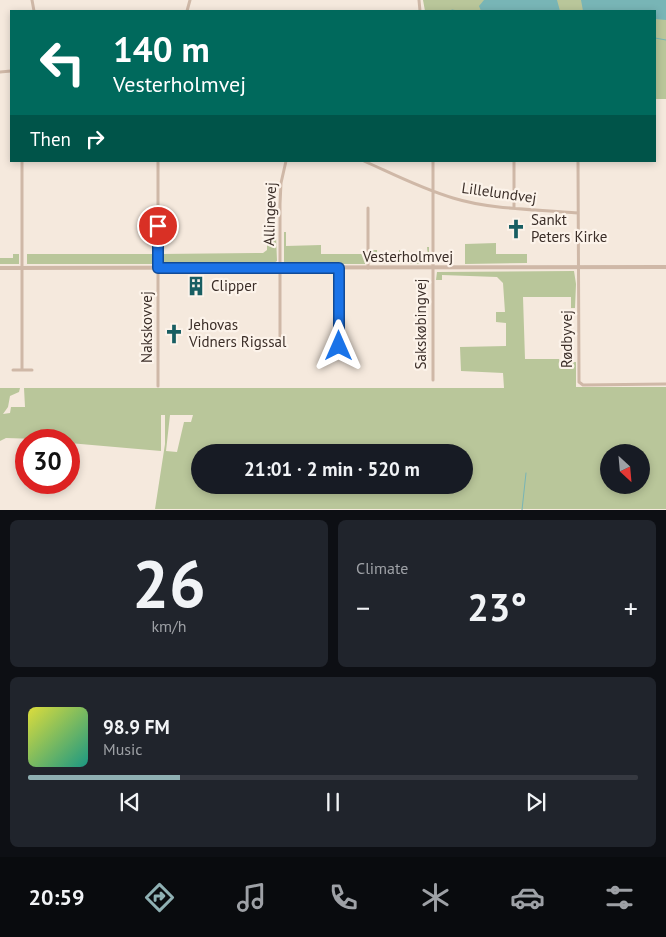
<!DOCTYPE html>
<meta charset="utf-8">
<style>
body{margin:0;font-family:"PT Sans",sans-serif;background:#20242c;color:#f1f3f6;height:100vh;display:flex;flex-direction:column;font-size:19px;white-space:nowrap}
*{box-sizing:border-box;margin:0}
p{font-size:16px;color:#9ea1a6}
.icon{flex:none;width:28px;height:28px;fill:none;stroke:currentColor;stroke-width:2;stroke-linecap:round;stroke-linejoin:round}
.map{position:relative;height:510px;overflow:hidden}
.sheet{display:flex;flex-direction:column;gap:10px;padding:10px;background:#0d0f14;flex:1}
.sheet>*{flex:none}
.hud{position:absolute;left:10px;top:10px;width:646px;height:152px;border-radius:0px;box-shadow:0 2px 8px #0003;background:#00695c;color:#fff;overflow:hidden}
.needle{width:32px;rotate:154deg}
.tools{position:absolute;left:600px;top:444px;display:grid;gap:10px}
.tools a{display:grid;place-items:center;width:50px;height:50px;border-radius:50%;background:#171b24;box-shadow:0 2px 8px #0003;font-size:25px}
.speed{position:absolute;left:15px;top:429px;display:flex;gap:10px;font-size:25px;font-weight:700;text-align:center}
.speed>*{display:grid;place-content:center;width:65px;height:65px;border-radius:50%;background:#171b24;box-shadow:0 2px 8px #0003;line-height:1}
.speed .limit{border:8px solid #d22;background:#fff;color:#111}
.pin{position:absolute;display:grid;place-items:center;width:42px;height:42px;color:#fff;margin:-21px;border:2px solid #fff;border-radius:50%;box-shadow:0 1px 5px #0007}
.me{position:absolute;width:55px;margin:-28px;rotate:0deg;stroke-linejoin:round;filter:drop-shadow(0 0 4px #0008)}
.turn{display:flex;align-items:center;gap:18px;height:105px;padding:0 20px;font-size:22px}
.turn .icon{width:65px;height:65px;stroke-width:2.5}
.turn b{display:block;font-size:35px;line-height:42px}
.then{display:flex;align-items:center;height:48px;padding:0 20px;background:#0003;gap:10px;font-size:19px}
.big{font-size:38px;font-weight:700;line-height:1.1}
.sheet .card{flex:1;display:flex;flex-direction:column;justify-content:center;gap:8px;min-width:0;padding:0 18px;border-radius:8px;background:#20242c}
.sheet .dial{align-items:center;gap:0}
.dial b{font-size:65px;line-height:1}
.song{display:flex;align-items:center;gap:15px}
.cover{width:60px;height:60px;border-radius:8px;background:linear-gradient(135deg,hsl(60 70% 55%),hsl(170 70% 35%))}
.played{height:5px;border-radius:2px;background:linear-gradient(90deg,#8fb0b3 25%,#363941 25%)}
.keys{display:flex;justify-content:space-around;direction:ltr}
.heat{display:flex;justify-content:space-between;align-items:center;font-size:28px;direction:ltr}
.sheet .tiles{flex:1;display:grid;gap:10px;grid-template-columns:1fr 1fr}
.card:last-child{grid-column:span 2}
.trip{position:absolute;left:191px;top:444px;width:282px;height:50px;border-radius:25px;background:#171b24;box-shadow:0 2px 8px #0003;font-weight:700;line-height:50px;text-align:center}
.dock{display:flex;height:80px;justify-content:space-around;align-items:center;background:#090b0e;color:#9ea1a6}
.dock .icon{width:35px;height:35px}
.dock .current{color:#8fb0b3}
.dock b{font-size:22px;color:#f1f3f6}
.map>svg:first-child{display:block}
.green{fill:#b9c69a;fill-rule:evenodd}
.water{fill:#78b5b6}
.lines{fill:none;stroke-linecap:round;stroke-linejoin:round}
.stream{stroke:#78b5b6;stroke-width:1}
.minor{stroke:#cfb8a7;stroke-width:3}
.tertiary{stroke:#cfb8a7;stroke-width:4}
.route-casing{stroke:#114b97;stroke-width:12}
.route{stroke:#1a73e8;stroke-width:9}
.labels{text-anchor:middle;stroke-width:4.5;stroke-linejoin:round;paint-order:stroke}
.street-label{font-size:15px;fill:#3b2e28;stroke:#fcf3ea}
.poi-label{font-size:15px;fill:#3b2e28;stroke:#fcf3ea;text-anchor:start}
</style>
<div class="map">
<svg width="666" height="510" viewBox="0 0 666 510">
<rect width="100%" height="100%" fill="#f5e9dd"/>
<path class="green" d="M423,0h243v99h-11v-88h-230z
M284,232h2v14l35,-1v9h44v10h-81z
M267,236h9l1,25 -3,2 -110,1 -3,-5v-5l102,-1 4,-3z
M496,243v11h31v9l-62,1v-20z
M427,247h2v17l-58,-1 1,-13h5v5l22,-1v-4h1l1,8 22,1 5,-1z
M13,254h6v10h-19v-6h13z
M27,254h128v10h-128z
M574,271l2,13 -1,24h-4v-11h-48l2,62h34l1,4 16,-1v25h90v122h-511l10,-65v-29h-4v36l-92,-8v-3l-63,-2 -6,3v-53h20l-1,4 -9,4 -2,11 -5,7 7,-1 1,-6h14l-1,-19h480l-1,-15 -42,-2 -1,-24 46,-1v-23l-10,-1v-10h9l-2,-29 -6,-6 -55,-2v5h-6l1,-8zM170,415h23l-2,7h-7l-7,30 -11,-1zM465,452v33h-265v-33zM609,452h32v33h-32z"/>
<path class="water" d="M484,0h73l3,11h-79l-2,-5z
M581,0h85v20l-11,-1v-8h-72z"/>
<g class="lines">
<path class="stream" d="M452,10l6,1
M655,38l11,2
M522,510l4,-37"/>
<path class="minor" d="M32,0l2,11
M419,0l1,11
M187,11l3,-11
M0,72l11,-1
M364,161c29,13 58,28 89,37 39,12 84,11 125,15
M514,161v46
M578,161l1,221 4,3 83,-1
M339,268v79
M368,268v-60
M280,346v-142l1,-21 5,-22
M13,370h19
M22,370v-209
M433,380v-219
M158,386v-225"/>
<path class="tertiary" d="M0,268l666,-1"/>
</g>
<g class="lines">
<defs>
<path id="route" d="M158,226v42h181v78"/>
</defs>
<use href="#route" class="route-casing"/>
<use href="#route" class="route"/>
</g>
<defs>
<symbol id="church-bare" viewBox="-9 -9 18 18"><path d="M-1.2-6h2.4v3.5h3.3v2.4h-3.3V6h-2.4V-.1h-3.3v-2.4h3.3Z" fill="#185e62" stroke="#fcf3ea" stroke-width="2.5" paint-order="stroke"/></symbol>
<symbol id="building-bare" viewBox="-9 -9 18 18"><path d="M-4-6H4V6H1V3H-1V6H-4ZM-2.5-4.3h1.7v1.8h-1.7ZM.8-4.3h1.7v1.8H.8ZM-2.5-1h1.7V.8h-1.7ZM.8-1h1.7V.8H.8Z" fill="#185e62" stroke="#fcf3ea" stroke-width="2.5" paint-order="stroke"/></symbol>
</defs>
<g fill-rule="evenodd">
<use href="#church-bare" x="502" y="215" width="28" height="28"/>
<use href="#building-bare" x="182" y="272" width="28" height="28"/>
<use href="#church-bare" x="160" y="320" width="28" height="28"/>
</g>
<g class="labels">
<g class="street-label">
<text transform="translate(499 193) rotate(8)" y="5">Lillelundvej</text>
<text transform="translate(270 214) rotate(-88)" y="5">Allingevej</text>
<text x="408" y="262">Vesterholmvej</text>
<text transform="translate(421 324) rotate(-90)" y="5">Sakskøbingvej</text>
<text transform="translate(147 327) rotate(-90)" y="5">Nakskovvej</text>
<text transform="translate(567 339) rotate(-90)" y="5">Rødbyvej</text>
</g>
<g class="poi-label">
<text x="531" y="225">Sankt<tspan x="531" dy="17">Peters Kirke</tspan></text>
<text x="211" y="291">Clipper</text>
<text x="189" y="330">Jehovas<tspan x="189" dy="17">Vidners Rigssal</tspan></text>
</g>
</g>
</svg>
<div class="tools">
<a><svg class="needle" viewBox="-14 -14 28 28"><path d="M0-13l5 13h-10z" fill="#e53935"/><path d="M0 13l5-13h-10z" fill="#9ea1a6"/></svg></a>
</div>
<div class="speed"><div class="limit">30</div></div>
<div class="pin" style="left:158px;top:226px;background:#d93025"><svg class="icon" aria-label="arrive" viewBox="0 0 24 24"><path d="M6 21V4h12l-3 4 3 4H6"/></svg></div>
<svg class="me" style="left:339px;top:346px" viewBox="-20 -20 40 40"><path d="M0-17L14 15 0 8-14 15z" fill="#1a73e8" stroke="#fff" stroke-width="4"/></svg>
<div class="trip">21:01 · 2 min · 520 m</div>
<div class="hud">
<div class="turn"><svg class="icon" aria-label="left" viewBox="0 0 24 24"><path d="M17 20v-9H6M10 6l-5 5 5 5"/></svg><div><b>140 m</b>Vesterholmvej</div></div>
<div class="then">Then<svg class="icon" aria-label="right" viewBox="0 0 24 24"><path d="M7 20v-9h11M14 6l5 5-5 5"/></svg></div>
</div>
</div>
<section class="sheet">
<div class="tiles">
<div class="card dial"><b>26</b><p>km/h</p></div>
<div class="card"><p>Climate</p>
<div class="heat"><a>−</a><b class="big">23°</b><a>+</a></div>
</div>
<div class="card">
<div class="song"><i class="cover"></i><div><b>98.9 FM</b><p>Music</p></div></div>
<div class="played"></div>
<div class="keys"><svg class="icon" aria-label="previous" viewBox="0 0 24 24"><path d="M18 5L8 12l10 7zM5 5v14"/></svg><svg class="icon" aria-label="pause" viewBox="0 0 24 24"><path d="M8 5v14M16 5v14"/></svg><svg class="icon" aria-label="next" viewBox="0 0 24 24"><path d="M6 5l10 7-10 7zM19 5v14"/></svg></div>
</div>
</div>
</section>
<nav class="dock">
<b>20:59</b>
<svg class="icon current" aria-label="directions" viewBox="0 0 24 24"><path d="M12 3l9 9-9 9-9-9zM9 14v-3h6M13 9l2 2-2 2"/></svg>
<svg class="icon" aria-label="music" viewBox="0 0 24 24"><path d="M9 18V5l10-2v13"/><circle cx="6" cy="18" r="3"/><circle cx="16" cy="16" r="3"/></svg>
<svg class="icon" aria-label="phone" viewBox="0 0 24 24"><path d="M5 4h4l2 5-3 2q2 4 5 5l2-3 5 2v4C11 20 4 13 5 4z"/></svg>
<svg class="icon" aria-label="climate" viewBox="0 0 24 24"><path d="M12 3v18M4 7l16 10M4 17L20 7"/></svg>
<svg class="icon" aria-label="car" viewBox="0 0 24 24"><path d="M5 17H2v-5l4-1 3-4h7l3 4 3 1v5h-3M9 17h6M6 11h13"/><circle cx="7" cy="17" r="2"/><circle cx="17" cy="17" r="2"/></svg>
<svg class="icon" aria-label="filters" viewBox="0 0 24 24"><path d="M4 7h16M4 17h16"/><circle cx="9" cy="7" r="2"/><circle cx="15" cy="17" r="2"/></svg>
</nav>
